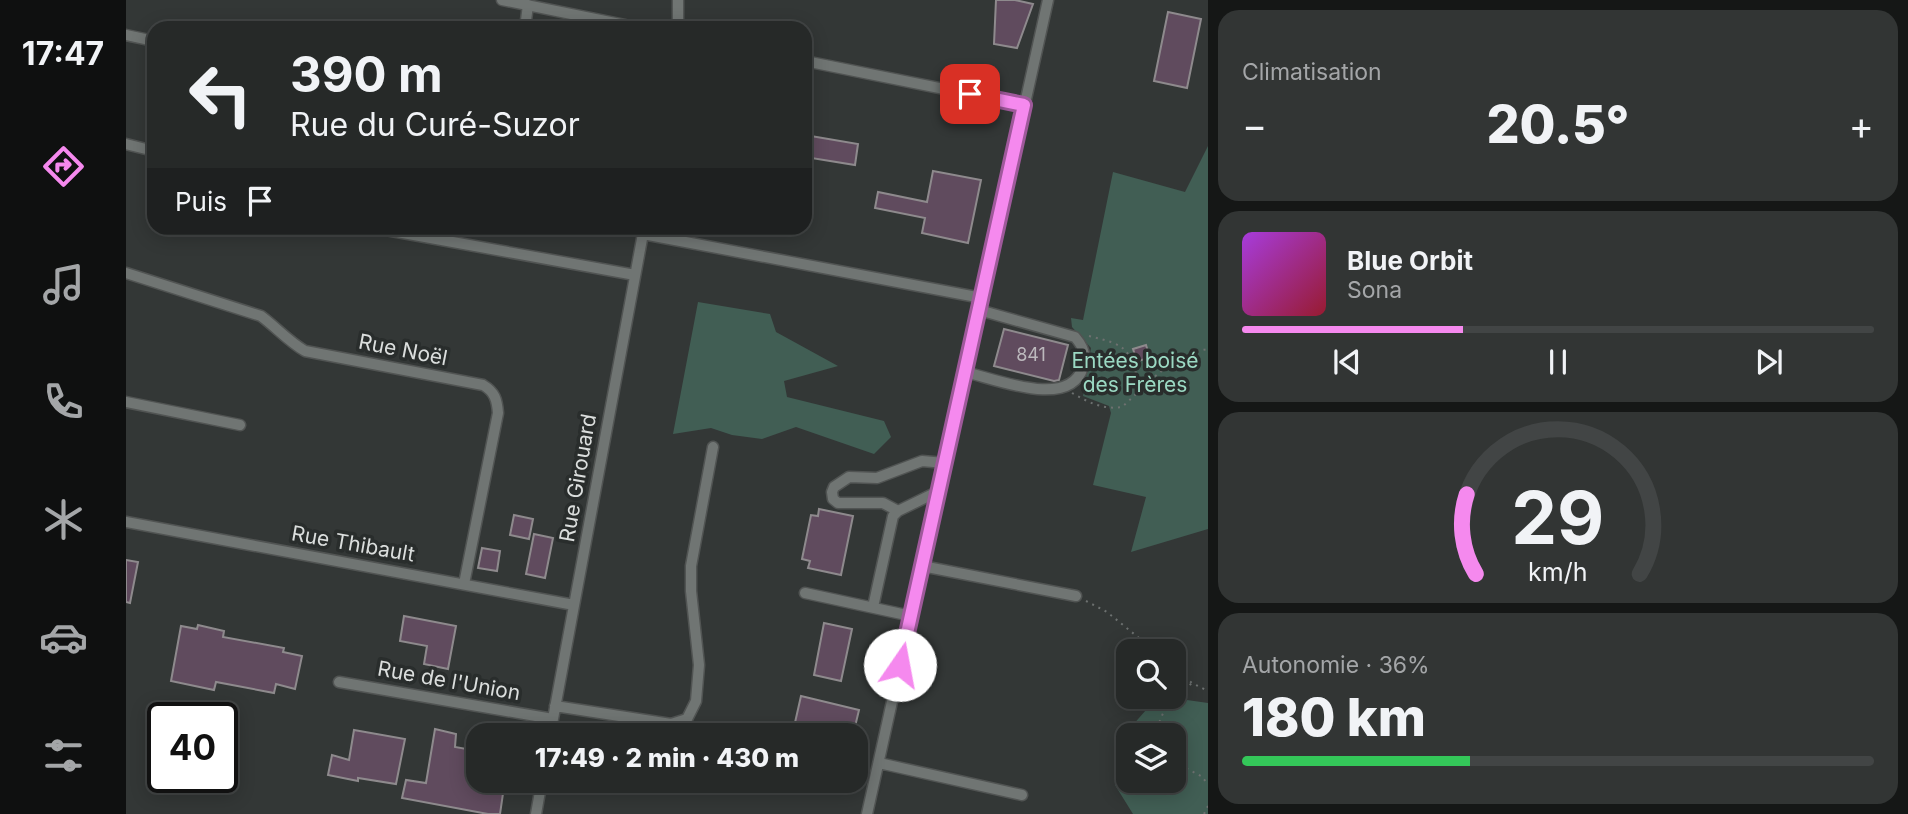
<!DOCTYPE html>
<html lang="fr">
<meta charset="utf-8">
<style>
body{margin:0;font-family:Inter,sans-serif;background:#323534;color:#f1f3f6;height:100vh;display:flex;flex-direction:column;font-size:26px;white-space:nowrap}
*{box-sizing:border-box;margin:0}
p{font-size:23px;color:#a4a6a8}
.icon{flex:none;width:38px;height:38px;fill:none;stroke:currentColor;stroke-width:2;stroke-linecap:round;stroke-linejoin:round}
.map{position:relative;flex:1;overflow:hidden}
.drawer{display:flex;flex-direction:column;gap:10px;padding:10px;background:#151716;width:700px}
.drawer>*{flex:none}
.hud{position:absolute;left:21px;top:21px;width:665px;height:214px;border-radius:21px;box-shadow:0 4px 18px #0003,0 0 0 2px #424545;background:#262928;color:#f1f3f6;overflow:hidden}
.tools{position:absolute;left:990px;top:639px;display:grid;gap:14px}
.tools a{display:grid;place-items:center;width:70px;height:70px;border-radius:14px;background:#262928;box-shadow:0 4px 18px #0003,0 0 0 2px #424545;font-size:35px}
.speed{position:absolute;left:21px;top:702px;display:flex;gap:14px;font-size:35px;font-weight:700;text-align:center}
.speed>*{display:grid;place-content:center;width:91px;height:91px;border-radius:50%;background:#262928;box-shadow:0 4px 18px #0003,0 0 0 2px #424545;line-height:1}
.speed .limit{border:4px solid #111;border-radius:10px;background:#fff;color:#111}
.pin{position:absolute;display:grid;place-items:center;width:60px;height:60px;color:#fff;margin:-30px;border-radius:14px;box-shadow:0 4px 10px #0006}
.me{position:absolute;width:77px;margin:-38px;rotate:12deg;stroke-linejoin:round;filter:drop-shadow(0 0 5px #0008)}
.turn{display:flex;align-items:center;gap:24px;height:147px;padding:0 28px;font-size:32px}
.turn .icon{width:91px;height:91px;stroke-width:2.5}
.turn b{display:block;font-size:49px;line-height:60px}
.then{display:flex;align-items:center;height:66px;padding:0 28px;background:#0003;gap:14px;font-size:26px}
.big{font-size:52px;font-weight:800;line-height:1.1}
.drawer .card{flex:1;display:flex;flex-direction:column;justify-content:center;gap:10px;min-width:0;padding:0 24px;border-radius:21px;background:#323534}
.drawer .dial{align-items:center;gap:0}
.dial svg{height:182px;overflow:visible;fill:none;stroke:#424545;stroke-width:7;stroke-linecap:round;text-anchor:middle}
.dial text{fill:#f1f3f6;stroke:none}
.song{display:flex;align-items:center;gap:21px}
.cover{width:84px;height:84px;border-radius:10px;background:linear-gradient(135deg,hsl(280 70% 55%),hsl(350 70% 35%))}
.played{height:7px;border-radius:4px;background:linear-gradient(90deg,#f589ee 35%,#424545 35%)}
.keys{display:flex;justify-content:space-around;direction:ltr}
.heat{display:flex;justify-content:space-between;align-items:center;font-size:38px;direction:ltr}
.charge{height:10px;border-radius:5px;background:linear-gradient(90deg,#34c759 36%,#424545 0)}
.trip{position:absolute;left:340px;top:723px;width:402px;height:70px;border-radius:21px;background:#262928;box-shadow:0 4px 18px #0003,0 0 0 2px #424545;font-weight:800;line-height:70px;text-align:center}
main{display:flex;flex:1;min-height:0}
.dock{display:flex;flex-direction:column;width:126px;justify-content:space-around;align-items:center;background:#0f1010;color:#a4a6a8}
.dock .icon{width:49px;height:49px}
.dock .current{color:#f589ee}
.dock b{font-size:32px;color:#f1f3f6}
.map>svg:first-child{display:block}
.green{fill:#415e54;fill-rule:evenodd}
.building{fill:#604b5e;stroke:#8e8a8d;stroke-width:2}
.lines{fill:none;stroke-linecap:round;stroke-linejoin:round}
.minor-casing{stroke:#515453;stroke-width:13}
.path{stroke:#6d7170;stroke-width:2;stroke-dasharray:2 5;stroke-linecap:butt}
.minor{stroke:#707573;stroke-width:10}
.route-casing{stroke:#9f599b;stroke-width:18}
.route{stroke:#f589ee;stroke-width:12}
.labels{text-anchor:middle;stroke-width:7;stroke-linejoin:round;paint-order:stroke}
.number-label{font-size:18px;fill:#bcb9bd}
.street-label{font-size:21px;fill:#dbdedd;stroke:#292d2c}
.park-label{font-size:21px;fill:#9bd9c3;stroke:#292d2c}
</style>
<main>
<nav class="dock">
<b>17:47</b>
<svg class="icon current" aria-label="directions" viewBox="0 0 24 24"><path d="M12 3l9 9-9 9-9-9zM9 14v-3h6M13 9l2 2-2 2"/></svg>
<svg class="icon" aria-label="music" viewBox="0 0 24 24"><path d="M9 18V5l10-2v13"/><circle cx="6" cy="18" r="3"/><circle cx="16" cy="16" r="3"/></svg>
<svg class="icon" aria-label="phone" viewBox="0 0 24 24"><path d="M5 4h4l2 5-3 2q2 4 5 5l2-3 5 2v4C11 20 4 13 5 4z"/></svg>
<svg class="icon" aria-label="climate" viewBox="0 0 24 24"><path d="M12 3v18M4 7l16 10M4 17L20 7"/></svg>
<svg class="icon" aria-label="car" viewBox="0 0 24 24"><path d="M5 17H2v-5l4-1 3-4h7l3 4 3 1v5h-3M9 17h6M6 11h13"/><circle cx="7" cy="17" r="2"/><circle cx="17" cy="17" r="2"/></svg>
<svg class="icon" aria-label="filters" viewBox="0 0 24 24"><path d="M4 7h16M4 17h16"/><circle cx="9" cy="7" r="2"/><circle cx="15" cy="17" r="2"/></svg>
</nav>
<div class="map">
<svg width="1082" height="814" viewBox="0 0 1082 814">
<rect width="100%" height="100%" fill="#333736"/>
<path class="green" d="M1082,146v383l-77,23 15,-55 -53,-12 18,-72 -2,-7 -26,-10 8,-48 -19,-21 -1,-9 12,2 30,-148 72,20z
M572,302l72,12 6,18 62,34 -54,15 3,16 97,24 7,16 -17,17 -78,-27 -34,12 -30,-4 -21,-7 -38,6z
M1047,698l35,5v111h-75l-18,-29 2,-42 29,-33zM1003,735h45v45h-45z"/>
<path class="building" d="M870,0h19l18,4 -16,44 -23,-4z
M1042,12l33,7 -14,69 -33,-7z
M679,135l53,9 -3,21 -50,-8z
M807,171l48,9 -13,63 -46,-10 3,-15 -50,-10 3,-16 49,10z
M878,329l64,16 -9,35 -5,1 -60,-15z
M1020,345l4,13 -13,3 -4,-12z
M693,509l34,7 -12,59 -33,-7 2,-7 -8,-2 9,-44 7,1z
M388,515l19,4 -4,20 -19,-4z
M408,534l19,4 -8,40 -19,-4z
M356,548l18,3 -3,20 -19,-3z
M0,560l12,2 -8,41 -4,-1z
M278,616l52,10 -8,43 -24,-5 3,-18 -27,-5z
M698,623l28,6 -11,52 -27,-6z
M72,625l26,6 -1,6 61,11 -1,4 19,4 -7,33 -19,-5 -2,9 -58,-11 -2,8 -43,-9 10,-55 16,3z
M675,696l58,14 -6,25h-25l-34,-8z
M309,729l21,5 -1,13 23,4v29h27l-5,34h-12l-86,-16 4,-18 20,3z
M228,730l51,9 -9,45 -38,-6v3l-30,-6 4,-20 17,5z"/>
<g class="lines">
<defs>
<path id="minor" d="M376,0l138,28
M552,0v28
M399,28l3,-23
M0,35l28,6
M679,61l219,44
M0,144l28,7
M249,228l260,47
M517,234l339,64
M0,273l135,43c16,12 27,25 44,35l178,34c12,7 14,15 15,28l-34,171
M839,372c31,7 105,38 118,-5 4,-12 0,-21 -8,-30l-96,-27
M0,402l114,23
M772,511l-15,-8h-45l-5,-4 -1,-7 2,-5 15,-10 28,1 45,-17 23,2
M0,522l448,83
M796,566l154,30
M679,593l106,23
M747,607l20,-91 5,-5 41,-20
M213,682l214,37
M429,706l116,18 16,-5 9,-18 3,-36 -8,-74v-25l22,-119
M424,735l94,-507
M753,763l143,32
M410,814l6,-34
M741,814l181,-814"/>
</defs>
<use href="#minor" class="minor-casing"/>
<path class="path" d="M963,336c42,10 39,13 52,53
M946,393c16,9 31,17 50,14 26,-23 50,-53 86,-58
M960,601l21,11 48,39
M1048,668l18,15 16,8
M1028,735l12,-29 26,-23
M1048,762l27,14 7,8
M1078,814l4,-8"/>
<use href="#minor" class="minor"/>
</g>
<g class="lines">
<defs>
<path id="route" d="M774,665l124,-560 -54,-11"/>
</defs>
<use href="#route" class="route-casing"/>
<use href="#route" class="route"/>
</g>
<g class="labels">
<g class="number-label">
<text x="905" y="361">841</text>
</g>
<g class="street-label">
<text transform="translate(277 350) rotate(11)" y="7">Rue Noël</text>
<text transform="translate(452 478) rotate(-80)" y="7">Rue Girouard</text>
<text transform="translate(227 544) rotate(10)" y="7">Rue Thibault</text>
<text transform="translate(323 681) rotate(10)" y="7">Rue de l'Union</text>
</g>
<g class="park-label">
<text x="1009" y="368">Entées boisé<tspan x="1009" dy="24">des Frères</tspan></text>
</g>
</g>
</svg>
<div class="tools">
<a><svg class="icon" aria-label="search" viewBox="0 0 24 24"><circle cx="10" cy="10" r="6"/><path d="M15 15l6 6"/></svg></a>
<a><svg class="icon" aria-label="layers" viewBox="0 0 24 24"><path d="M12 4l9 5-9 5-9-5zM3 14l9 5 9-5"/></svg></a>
</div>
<div class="speed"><div class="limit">40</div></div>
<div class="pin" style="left:844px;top:94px;background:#d93025"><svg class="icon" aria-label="arrive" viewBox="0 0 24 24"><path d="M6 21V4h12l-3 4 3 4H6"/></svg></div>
<svg class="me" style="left:774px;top:665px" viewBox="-20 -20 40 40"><circle r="19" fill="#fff"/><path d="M0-13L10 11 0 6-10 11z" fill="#f589ee"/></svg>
<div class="trip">17:49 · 2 min · 430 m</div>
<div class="hud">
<div class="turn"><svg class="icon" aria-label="left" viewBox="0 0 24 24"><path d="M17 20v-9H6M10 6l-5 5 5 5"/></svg><div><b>390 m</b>Rue du Curé-Suzor</div></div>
<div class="then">Puis<svg class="icon" aria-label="arrive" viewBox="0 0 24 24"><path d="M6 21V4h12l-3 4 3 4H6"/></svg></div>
</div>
</div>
<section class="drawer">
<div class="card"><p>Climatisation</p>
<div class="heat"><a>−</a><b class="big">20.5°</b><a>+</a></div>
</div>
<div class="card">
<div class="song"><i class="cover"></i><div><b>Blue Orbit</b><p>Sona</p></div></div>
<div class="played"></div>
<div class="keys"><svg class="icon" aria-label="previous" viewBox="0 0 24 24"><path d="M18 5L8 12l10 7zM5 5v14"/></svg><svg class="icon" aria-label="pause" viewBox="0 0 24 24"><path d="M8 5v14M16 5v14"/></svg><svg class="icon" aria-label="next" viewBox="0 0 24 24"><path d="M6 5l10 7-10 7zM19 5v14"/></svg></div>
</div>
<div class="card dial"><svg viewBox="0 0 100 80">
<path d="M14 69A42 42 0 1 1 86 69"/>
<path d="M14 69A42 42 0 0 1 10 34" stroke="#f589ee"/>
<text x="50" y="56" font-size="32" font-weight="700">29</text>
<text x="50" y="72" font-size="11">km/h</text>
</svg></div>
<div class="card"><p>Autonomie · 36%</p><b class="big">180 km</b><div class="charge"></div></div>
</section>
</main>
